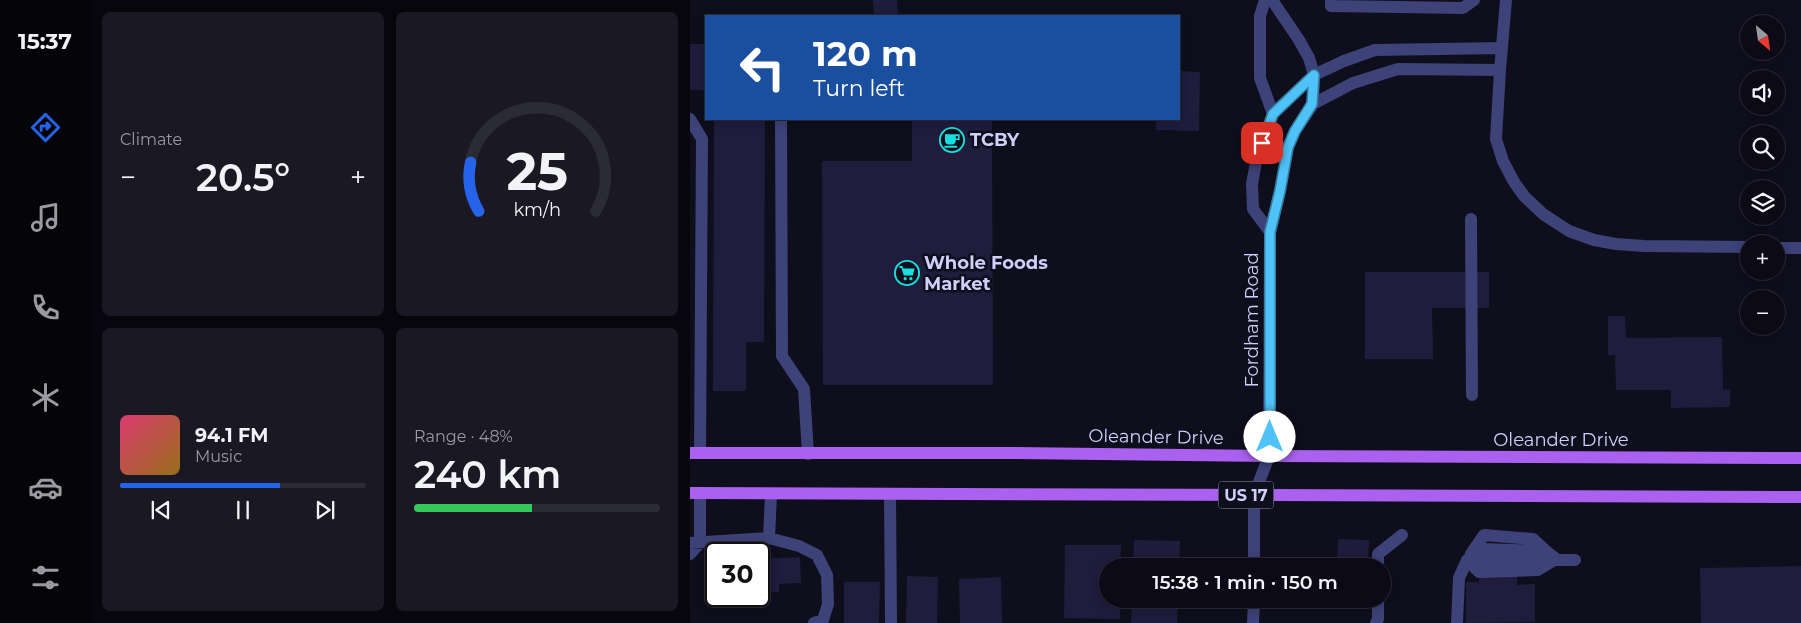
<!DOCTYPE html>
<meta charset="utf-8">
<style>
body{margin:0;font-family:Montserrat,sans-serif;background:#191823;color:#f1f3f6;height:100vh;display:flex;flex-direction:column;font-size:19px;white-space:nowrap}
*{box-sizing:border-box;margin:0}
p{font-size:16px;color:#9a9aa1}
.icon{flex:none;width:28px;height:28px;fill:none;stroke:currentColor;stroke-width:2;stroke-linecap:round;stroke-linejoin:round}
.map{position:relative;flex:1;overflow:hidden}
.sheet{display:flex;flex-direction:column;gap:12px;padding:12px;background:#06060c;width:600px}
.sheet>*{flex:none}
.guide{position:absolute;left:15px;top:15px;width:475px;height:105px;border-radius:0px;box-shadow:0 2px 12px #0003,0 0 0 1px #2b2b35;background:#1a4fa0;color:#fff;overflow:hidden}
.needle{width:32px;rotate:151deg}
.fabs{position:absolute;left:1050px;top:15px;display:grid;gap:10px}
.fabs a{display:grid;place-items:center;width:45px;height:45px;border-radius:50%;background:#0b0a16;box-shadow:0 2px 12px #0003,0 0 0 1px #2b2b35;font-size:25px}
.speed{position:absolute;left:15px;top:542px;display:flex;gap:10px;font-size:25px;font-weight:700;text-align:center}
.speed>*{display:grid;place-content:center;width:65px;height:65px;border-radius:50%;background:#0b0a16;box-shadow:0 2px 12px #0003,0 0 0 1px #2b2b35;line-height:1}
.speed .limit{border:2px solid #111;border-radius:8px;background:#fff;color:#111}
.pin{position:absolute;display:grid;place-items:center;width:42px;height:42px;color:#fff;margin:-21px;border-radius:10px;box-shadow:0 2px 8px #0006}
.me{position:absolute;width:55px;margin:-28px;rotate:0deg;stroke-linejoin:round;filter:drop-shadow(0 0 4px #0008)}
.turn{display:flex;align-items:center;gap:18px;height:105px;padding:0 25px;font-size:22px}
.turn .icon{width:65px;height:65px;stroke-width:2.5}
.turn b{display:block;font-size:35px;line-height:42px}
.big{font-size:38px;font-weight:600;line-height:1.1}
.sheet .widget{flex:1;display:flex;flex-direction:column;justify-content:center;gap:8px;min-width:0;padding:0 18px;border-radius:8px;background:#191823}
.sheet .dial{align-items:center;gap:0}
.dial svg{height:130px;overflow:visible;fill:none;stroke:#2b2b35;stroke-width:7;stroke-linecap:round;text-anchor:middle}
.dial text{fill:#f1f3f6;stroke:none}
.song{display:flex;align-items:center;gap:15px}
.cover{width:60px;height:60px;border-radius:8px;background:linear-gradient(135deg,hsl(340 70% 55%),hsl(40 70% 35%))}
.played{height:5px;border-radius:2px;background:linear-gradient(90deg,#2563eb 65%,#2b2b35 65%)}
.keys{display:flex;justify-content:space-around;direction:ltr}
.heat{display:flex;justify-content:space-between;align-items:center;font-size:28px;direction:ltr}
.charge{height:8px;border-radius:4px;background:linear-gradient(90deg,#34c759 48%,#2b2b35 0)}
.sheet .tiles{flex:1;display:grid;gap:12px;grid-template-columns:repeat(2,1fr)}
.trip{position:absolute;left:409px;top:558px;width:292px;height:50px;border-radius:25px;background:#0b0a16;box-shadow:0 2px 12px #0003,0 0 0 1px #2b2b35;font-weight:600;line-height:50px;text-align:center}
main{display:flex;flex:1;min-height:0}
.tab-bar{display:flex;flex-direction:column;width:90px;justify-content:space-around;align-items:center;background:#040409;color:#9a9aa1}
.tab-bar .icon{width:35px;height:35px}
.tab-bar .selected{color:#2563eb}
.tab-bar b{font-size:22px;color:#f1f3f6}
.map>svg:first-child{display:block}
.building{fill:#1f1c3c}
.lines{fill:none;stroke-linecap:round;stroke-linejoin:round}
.minor{stroke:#3d4278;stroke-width:12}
.major{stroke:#aa61ef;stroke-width:12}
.route-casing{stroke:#337fa1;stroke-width:12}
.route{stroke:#4fc3f7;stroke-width:9}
.labels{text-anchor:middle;stroke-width:5;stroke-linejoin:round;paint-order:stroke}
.shield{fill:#0f0e1d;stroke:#9595b8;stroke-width:1}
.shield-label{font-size:16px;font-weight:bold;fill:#cfcffa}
.poi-label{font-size:18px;font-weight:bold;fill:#cfcffa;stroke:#0f0e1d;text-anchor:start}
.street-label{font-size:18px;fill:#cfcffa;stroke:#0f0e1d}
</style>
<main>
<nav class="tab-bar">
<b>15:37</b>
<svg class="icon selected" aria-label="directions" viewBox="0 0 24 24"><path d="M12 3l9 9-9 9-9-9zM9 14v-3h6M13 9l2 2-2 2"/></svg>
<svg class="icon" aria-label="music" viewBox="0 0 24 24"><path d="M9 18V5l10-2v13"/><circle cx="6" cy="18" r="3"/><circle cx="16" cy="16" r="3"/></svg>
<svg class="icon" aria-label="phone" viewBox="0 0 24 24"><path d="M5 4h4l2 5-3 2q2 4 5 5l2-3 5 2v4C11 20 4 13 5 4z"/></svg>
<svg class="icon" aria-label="climate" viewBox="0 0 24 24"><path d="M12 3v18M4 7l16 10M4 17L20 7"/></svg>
<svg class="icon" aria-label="car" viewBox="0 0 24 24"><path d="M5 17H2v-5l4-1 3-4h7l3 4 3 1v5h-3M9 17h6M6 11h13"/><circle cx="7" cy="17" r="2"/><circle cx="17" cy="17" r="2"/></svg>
<svg class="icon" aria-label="filters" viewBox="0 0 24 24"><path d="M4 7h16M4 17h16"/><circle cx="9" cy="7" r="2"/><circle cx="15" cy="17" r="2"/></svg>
</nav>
<section class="sheet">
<div class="tiles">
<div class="widget"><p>Climate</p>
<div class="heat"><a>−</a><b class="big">20.5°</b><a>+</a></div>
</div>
<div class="widget dial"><svg viewBox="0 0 100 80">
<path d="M14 69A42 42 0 1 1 86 69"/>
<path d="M14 69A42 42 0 0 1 9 39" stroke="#2563eb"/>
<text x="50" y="56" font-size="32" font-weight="700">25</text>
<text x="50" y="72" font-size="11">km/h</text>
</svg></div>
<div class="widget">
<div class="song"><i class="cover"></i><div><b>94.1 FM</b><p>Music</p></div></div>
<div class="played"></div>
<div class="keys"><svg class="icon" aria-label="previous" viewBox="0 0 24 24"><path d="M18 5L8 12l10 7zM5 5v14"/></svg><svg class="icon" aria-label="pause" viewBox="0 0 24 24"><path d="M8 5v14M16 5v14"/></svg><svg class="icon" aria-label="next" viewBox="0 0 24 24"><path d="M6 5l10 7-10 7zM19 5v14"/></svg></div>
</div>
<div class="widget"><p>Range · 48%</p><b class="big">240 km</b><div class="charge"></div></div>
</div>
</section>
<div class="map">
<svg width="1111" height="623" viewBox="0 0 1111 623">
<rect width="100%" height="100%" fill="#0f0e1d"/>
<path class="building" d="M183,0h24l1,16h-24z
M0,44h16v46h-16z
M489,71l21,1 -1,59 -43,-1v-11h23z
M24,119h51l-1,223h-18v49h-33z
M222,119h80l1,266h-170l-1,-224h90z
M675,272h124v36h-57l1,51h-68z
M918,316h17l1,22 96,-1 1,53 7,-1v18l-59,1v-18h-55l-1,-35h-7z
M648,539l31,1 -1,26h-31z
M444,540l46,1 -1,25h-46z
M791,543l37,1 -1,41 18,-1v38l-69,1v-41h13z
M375,545h56l-1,21h-12v33h12v20l-56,-1z
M110,557l1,26 -22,1v8l-20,1v-34z
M18,561h8v34h-6z
M1111,566v57h-100l-1,-55z
M217,576l31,1 -1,46h-31z
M311,577l1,46h-42l-1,-44z
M154,582h36l-1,41h-35z
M442,599h46l-1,24h-46z
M645,599h32l-1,10 -31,-1z"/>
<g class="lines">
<path class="minor" d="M575,0l-5,16v62l13,36 -17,48 -4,22 1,25 17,23
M641,0v6l132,2 11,-8
M816,0l-6,70 -4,69 7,22 11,21 10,14 19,18 26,17 25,9 22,4 28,2 105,1
M623,104l40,-21 45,-14 102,1
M583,114l41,-39 30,-14 31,-11 127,-2
M0,119l12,20 -2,314
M91,119l1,237 22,33 4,65
M781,219l1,176
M1086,248h25
M200,494l1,129
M79,538l30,8 18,9 10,20 1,29 -5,16 -9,3
M0,543l79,-5 2,-44
M790,549l66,2 10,8 -18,11 -59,2 -12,-12z
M0,554l10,-11v-50
M781,554l13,-19 49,4 13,12
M564,566v-71l15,-39 1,-224 10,-41 8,-44 7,-16 18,-27 1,-29 -5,-17 -10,-18 -27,-40
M688,566v-12l24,-19
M563,623l1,-24
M686,623l2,-4v-20
M767,623l2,-45 8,-18h108"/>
<path class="major" d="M0,453h319l260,3 532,2
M0,493l1111,4"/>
</g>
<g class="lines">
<defs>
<path id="route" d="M572,143l11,-29 41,-39 -2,29 -17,27 -7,16 -8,44 -10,41v205"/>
</defs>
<use href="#route" class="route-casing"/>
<use href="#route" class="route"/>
</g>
<defs>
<symbol id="cafe-ring" viewBox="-11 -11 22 22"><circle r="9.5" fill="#0f0e1d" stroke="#16dfdd" stroke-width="1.5"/><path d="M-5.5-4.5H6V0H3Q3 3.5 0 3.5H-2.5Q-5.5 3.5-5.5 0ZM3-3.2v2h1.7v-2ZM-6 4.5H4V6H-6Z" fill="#16dfdd"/></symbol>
<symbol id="supermarket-ring" viewBox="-11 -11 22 22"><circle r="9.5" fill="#0f0e1d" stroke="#16dfdd" stroke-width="1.5"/><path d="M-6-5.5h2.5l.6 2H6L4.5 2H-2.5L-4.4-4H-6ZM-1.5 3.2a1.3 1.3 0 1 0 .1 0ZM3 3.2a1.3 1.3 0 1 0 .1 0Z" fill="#16dfdd"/></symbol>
</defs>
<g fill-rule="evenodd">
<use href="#cafe-ring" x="248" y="126" width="28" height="28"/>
<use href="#supermarket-ring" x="203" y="259" width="28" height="28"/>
</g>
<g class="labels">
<rect class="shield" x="528.5" y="481.5" width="55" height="27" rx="4"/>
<g class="shield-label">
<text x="556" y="501">US 17</text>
</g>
<g class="poi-label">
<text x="280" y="146">TCBY</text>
<text x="234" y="269">Whole Foods<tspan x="234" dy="21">Market</tspan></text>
</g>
<g class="street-label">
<text transform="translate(562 320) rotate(-90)" y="6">Fordham Road</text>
<text transform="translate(466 437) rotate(1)" y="6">Oleander Drive</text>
<text x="871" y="446">Oleander Drive</text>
</g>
</g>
</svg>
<div class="fabs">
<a><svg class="needle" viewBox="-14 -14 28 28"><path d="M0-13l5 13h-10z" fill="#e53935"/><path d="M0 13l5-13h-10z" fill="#9a9aa1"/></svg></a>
<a><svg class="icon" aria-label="sound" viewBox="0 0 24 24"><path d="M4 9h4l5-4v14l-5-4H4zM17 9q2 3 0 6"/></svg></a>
<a><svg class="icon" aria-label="search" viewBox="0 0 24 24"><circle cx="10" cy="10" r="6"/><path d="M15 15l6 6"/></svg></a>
<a><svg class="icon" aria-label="layers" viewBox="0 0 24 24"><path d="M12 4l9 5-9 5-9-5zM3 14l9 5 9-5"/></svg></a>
<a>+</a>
<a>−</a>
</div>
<div class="speed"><div class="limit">30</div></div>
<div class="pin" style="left:572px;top:143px;background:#d93025"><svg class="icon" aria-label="arrive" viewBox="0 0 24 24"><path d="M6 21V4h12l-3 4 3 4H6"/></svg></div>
<svg class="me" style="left:580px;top:437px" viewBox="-20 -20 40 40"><circle r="19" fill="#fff"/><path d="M0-13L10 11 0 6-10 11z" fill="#4fc3f7"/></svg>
<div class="trip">15:38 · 1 min · 150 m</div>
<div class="guide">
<div class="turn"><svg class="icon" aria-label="left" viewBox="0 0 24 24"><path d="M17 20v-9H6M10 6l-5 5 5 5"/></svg><div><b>120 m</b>Turn left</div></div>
</div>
</div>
</main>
